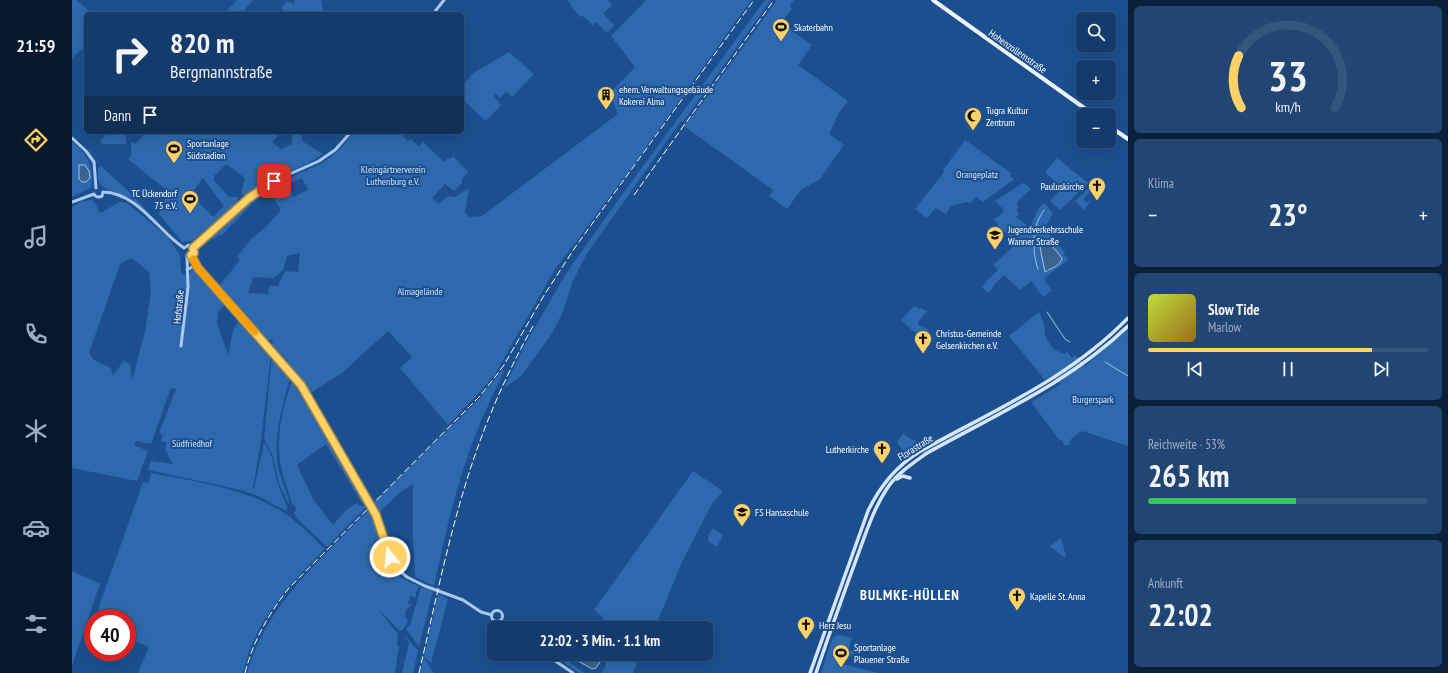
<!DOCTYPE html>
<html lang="de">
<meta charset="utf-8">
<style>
body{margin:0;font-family:"PT Sans Narrow",sans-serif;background:#214673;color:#f1f3f6;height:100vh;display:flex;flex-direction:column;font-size:15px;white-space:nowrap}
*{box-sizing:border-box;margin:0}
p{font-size:13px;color:#9dadc1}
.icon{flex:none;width:22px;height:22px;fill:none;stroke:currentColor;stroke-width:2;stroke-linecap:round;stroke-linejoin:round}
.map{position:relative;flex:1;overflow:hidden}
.sheet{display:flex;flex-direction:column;gap:6px;padding:6px;background:#0b203b;width:320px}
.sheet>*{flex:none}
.guide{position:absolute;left:12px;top:12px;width:380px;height:122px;border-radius:6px;box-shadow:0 4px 16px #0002,0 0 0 1px #33557e;background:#143b6b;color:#f1f3f6;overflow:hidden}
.fabs{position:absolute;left:1004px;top:12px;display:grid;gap:8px}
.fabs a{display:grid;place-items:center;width:40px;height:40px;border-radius:6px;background:#143b6b;box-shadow:0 4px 16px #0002,0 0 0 1px #33557e;font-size:20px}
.speed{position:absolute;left:12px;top:609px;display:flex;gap:8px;font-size:20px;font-weight:700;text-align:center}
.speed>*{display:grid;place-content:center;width:52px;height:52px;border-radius:50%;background:#143b6b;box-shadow:0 4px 16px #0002,0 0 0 1px #33557e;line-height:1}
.speed .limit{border:6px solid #d22;background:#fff;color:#111}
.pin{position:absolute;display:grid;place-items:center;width:34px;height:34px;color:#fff;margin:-17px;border-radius:8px;box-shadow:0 2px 6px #0006}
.me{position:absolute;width:44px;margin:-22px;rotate:343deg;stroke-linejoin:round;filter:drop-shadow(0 0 3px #0008)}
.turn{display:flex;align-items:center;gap:14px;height:84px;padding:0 20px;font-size:18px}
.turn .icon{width:52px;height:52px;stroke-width:2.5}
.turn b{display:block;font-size:28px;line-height:34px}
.then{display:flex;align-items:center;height:38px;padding:0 20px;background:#0003;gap:8px;font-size:15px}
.big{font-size:30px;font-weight:800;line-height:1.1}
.sheet .tile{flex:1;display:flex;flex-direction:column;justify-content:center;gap:6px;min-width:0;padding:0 14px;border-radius:6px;background:#214673}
.sheet .dial{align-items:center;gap:0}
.dial svg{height:104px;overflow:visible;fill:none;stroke:#33557e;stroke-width:7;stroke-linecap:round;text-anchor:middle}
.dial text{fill:#f1f3f6;stroke:none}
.song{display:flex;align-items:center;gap:12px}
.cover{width:48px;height:48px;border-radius:6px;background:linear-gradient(135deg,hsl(70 70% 55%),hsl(40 70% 35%))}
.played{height:4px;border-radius:2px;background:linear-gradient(90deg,#ffd166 80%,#33557e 80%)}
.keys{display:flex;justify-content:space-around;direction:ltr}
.heat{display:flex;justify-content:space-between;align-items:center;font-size:22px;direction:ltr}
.charge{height:6px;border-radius:3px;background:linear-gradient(90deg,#34c759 53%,#33557e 0)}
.trip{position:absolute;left:415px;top:621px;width:226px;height:40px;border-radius:6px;background:#143b6b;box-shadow:0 4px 16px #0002,0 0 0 1px #33557e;font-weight:800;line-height:40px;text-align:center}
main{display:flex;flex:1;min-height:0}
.dock{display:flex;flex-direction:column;width:72px;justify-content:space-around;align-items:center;background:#08182b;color:#9dadc1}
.dock .icon{width:28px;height:28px}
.dock .selected{color:#ffd166}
.dock b{font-size:18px;color:#f1f3f6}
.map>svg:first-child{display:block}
.green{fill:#2e69ad;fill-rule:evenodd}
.water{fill:#3c6290;stroke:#9cc4f0}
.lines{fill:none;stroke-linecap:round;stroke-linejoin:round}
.stream{stroke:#9cc4f0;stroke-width:1}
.tertiary{stroke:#a9c9ee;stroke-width:3}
.secondary{stroke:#d6e6fa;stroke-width:3.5}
.primary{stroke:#f0f6ff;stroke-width:4}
.rail{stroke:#fff;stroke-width:1;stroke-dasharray:7 3;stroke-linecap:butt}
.route-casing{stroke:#a68842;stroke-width:10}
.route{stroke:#ffd166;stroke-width:7}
.slow{stroke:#f59e0b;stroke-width:7}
.labels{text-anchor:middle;stroke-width:4;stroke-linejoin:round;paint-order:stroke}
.poi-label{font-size:10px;fill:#fff;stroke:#1b4f8f;text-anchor:start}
.street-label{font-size:10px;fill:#fff;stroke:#1b4f8f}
.park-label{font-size:10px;fill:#cfe3fa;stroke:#1b4f8f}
.district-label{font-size:14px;font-weight:bold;letter-spacing:1px;fill:#fff;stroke:#1b4f8f}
</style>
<main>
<nav class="dock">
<b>21:59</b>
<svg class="icon selected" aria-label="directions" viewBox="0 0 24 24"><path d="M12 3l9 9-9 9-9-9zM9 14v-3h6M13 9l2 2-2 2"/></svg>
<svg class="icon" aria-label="music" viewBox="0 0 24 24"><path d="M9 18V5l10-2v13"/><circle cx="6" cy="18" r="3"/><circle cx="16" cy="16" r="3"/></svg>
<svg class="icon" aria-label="phone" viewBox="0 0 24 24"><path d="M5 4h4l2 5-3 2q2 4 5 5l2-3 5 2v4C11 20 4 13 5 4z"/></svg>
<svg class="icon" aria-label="climate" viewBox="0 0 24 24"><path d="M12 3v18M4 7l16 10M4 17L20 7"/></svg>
<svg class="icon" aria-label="car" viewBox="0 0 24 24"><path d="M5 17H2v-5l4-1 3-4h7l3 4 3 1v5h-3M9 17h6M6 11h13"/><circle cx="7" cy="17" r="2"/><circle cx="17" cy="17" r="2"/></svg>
<svg class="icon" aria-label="filters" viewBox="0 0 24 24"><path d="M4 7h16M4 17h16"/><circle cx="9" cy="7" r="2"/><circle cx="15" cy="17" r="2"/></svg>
</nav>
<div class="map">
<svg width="1056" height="673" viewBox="0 0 1056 673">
<rect width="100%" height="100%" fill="#1b4f8f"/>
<path class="green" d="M0,0h4l17,14h-7v31l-14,13z
M165,0h16l-12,14h-17z
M223,0h26l3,14h-2l-1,-2 -14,2h-20l-6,-6 6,-7 7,3z
M495,0h41l4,5 -9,9 11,11 -7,8 -11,-11 -3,3 -10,-9 -2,1 -11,-11 1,-2z
M574,0h105l-119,167 -78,104 -59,103 -16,19 -31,32 -48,-57 12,-11 -24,-26 -46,42 -33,21c-9,-19 -22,-34 -37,-49l1,-5h-6l-48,-54 21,-26 -3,-3 14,-18 15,-12 15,-17 -12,-17 -11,5 -35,36 -15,7 42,-41 27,-16 27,-13 4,1 -1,-2c22,-9 33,-19 47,-38h45l9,9 3,-2 8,7 4,-4 21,20 4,-4 2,1 3,-3 15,16 -6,7v4l-8,8 -9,-7 -13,14 6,6 10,-8 7,1 14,-9 -4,25 5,4 12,-1 136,-102 -8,-21 25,-26 -24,-31zM230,178l6,12 -15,7 -4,-13zM228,253l-2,19 -13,-1 -7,15h-9l-1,8 -20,-1 5,-16 21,1 9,-8 4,-14z
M693,0h6l-88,122 -2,-1 -95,134 -14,28 -9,29 -12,23 -30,41 -17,12 23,-47 40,-69 57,-80z
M705,0h17l-4,5 2,4 -11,14 31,22 -14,20 50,36 -9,12 -10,21 15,11 -24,34 -19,11 -14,19 -18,-13 4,-6 -89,-64 14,-17z
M437,52l25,22 -22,23 -6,-5 -6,6 -4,-4 -2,2 7,9 -15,16 -24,-22v-10l3,-3 -1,-2 8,-10z
M36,132h18v12h-24l-2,-2z
M74,132h135l-9,10 9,7 11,-5v-12h9l1,9 21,13 -18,11 -27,11 -33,21 -4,-4 4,-15 -19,-14 -12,12v5l15,16h8v7l-10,7 -8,9 -27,21 -10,1 -23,-28 9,-23 -40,-32 3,-3v-15l5,3zM131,178l21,28 -11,11 -22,-23z
M893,140l46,33 -1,3 4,3 -31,23 -7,-5 -6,7 -3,-2 -16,4 -5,8 -10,-6 -9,10 -12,-9 29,-37 -1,-2z
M0,143h2c16,15 18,22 18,43l-4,3 -16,8z
M985,158l31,25 -28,27 -10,-9 12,-13 -17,-16z
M29,166l27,25 23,24 -23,-18 -22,-8 -6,-5 -2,-5v-10z
M951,183h1l7,6 -12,11 -2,4 1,3 -1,4 2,2 -2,4 -7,-5 20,16 8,-19 6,-6 9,10 -8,15 20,25 -1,2 4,5 -23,18 -1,2 8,10 -9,7 -12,-16 -11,9 -16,-15 -9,9 -6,9 -7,-5 6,-9 10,-9 -5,-5 23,-21 -19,-19 1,-1 -4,-5 5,-3 5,-6 -9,-9z
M1019,186l3,1 -10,12 2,4 2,-2 2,1 -6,8 -9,-9z
M20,200l3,3 5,10 20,-11 7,1 42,35 12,19 -1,5 2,12 7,2 2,-6 4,1 31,33 -8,8 -1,11 11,32c4,-11 2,-26 12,-35l31,34 -10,87 -8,47 1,1c3,-16 7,-31 10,-46 9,10 9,23 12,35 3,10 7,21 12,29l-2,4 -26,-14 -19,-7 -93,-20 3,-9 22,3 -8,-14 2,-7 -6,-2 2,-7 -4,-1 17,-44 -5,-1 -20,56 -15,-3 -2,4 14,6 -11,30 -65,-13v-261l10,-6zM60,258l17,14 2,20 -6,40 -13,48 -2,-15 -6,-5 -11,16 -2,-8 -17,-8 -5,-7 31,-89z
M842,306l13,5 -10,13 12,6 -4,7 -13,-7 -11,-10z
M967,312l5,12 1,10 2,6 6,9 11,5 3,-2 5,6 3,-3 10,11 43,-37v11l-5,3 5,-2v105l-46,-15 -11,8 -2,6h-5l-2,-5 -2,1 -29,-39 30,-18 -9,-8 -7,4 -36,-44z
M200,356l18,22c-8,30 -18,61 -11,93 3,11 8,22 11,33l-4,-5 -7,-15 -7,-30 -8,-15z
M430,370l2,1c-12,26 -25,52 -34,79 -16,44 -26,90 -36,136l-19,-9 -2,-36v-57l-14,9 -20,20 -5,-10 106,-105z
M220,381l3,1 11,17 24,44 19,29 16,30 -2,2 -3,-4 -34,-56 -29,21 16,34 20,26 13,-15 11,-7 3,3h7l-40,41 -32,-30 1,-2 -3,-3 4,-2 -3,-6 -2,1c-3,-14 -9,-26 -11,-39 -6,-29 2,-59 11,-85z
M833,431l-1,3 6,5 15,5 -16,9 -6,-2 -6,-9z
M621,471l30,20 -11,13 -31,60 -26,64h-58l7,-10 -10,-8z
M79,473c44,9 91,14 130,38 16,10 30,24 44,38 -38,38 -69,70 -82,124h-105l11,-26 -22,-9v-20h-32l48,-136 5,1z
M297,509l6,11 11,40c9,16 17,19 33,26l-3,7v4h-3l-2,-2 -3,9h4l-6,6 -1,5 3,6 -4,7 -4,3 -23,-23 21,26 -1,11 2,1 -4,27h-148c20,-70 74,-113 122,-164z
M641,528l10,7 -6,12 -8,-5 -1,-6z
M989,538l5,18 -2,1 -14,-11z
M0,571l28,13 -28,82z
M349,587l12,4 -14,55 -13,-17 4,-4z
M366,594l10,5 -17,64 -7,-6z
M332,635l14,16 -5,22h-11l7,-30z
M767,635l13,3 -4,13h6v4l-3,-1 -3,5h-3l-2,5 35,9h-57l11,-34 3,-3z
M531,654h37l-7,19h-32c6,-6 7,-12 2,-19z
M482,655l6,1 25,17h-6z
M352,658l10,15h-14z"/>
<path class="water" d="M7,165h6l4,6 1,7 -4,4h-4l-3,-3z
M973,241h3l14,17c-1,8 -11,10 -17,14l-5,-25 2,-4z
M494,654h29l3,4 2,4 -4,6 -4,1z"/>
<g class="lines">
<path class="stream" d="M966,269c-4,-10 -6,-31 -2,-42 1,-6 5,-12 8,-17
M975,312l18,27 5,3
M1033,362l23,14"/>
<path class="tertiary" d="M361,14l11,-14
M0,138l14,13 8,11 2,26
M31,192c35,1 55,39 81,56
M22,194c1,3 5,4 8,2l1,-4
M0,202l22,-8
M112,248l5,-3 4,3
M121,248l59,-53 22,-14 45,-20 16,-11 16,-18
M119,255l7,13 103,117 75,130 14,42 5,10 12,10 18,9 38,14 18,12 11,3
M115,270l5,-3 6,1
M109,346l7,-59 -1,-32
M419.5 616a5.5 5.5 0 1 1 11 0a5.5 5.5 0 1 1-11 0Z
M429,621l6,7
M473,654l28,19"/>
<path class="secondary" d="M828,454l7,2 9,-4h3
M825,479l6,-3 7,2
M738,673l58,-162c12,-25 27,-44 51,-59 73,-41 150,-73 209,-134
M744,673c13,-38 26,-75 40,-113 9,-24 17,-51 32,-73 10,-14 25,-24 39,-34 70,-39 143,-71 201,-127"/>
<path class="primary" d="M861,0l161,115
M1037,126l19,13"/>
<path class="rail" d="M562,195l140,-195
M173,673c8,-32 24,-60 44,-85l190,-191 13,-16 12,-16 39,-68 33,-51 178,-246
M347,673c16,-69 30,-139 52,-206 16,-49 37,-96 62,-141"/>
</g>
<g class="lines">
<defs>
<path id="route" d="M202,181l-25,17 -56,50 1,5 -3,2 7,13 103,117 75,130 14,42"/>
</defs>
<use href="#route" class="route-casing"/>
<use href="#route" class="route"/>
<path class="slow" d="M121,259l5,9 57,64"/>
</g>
<defs>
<symbol id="stadium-pin" viewBox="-11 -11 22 30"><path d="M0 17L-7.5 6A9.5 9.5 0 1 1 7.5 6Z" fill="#ffd166" stroke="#1b4f8f"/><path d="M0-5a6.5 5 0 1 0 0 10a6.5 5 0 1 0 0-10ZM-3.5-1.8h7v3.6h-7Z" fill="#111"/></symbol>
<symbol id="building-pin" viewBox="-11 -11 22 30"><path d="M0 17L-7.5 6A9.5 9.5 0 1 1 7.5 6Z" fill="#ffd166" stroke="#1b4f8f"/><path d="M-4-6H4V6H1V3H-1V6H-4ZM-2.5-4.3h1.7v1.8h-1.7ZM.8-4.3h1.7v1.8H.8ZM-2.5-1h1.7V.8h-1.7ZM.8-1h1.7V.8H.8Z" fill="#111"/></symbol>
<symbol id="mosque-pin" viewBox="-11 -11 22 30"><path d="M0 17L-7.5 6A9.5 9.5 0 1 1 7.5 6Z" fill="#ffd166" stroke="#1b4f8f"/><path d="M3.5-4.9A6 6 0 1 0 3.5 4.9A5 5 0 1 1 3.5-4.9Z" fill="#111"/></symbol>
<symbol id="church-pin" viewBox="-11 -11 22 30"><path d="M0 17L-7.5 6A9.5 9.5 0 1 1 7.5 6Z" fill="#ffd166" stroke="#1b4f8f"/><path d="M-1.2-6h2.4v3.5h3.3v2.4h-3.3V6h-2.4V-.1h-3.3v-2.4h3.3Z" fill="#111"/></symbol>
<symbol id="school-pin" viewBox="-11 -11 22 30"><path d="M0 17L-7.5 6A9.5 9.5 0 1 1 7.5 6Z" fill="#ffd166" stroke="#1b4f8f"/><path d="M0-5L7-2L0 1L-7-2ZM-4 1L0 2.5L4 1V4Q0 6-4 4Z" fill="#111"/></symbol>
</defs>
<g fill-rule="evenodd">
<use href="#stadium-pin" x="699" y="17" width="20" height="27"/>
<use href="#building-pin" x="524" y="85" width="20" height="27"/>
<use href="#mosque-pin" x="891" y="106" width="20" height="27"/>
<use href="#stadium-pin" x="92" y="139" width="20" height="27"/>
<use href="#church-pin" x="1015" y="176" width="20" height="27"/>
<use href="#stadium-pin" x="108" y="189" width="20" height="27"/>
<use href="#school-pin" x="913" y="225" width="20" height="27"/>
<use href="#church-pin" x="841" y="329" width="20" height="27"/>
<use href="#church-pin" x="800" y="439" width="20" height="27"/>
<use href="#school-pin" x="660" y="502" width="20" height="27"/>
<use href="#church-pin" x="935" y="586" width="20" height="27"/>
<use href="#church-pin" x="724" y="615" width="20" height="27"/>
<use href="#stadium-pin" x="759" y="643" width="20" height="27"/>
</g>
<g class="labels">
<g class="poi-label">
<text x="722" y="31">Skaterbahn</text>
<text x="547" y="93">ehem. Verwaltungsgebäude<tspan x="547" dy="12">Kokerei Alma</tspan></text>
<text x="914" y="114">Tugra Kultur<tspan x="914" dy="12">Zentrum</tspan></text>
<text x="115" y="147">Sportanlage<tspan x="115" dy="12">Südstadion</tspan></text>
<text x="1012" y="190" text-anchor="end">Pauluskirche</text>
<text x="105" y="197" text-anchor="end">TC Ückendorf<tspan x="105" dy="12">75 e.V.</tspan></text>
<text x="936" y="233">Jugendverkehrsschule<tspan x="936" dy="12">Wanner Straße</tspan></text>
<text x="864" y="337">Christus-Gemeinde<tspan x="864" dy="12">Gelsenkirchen e.V.</tspan></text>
<text x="797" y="453" text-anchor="end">Lutherkirche</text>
<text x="683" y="516">FS Hansaschule</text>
<text x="958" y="600">Kapelle St. Anna</text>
<text x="747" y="629">Herz Jesu</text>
<text x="782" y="651">Sportanlage<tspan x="782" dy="12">Plauener Straße</tspan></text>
</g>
<g class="street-label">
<text transform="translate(946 51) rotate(35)" y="4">Hohenzollernstraße</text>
<text transform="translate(106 307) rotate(-84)" y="4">Hofstraße</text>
<text transform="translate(843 447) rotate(-32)" y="4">Florastraße</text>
</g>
<g class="park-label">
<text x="321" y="173">Kleingärtnerverein<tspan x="321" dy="12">Luthenburg e.V.</tspan></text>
<text x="905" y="178">Orangeplatz</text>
<text x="348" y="295">Almagelände</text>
<text x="1021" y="403">Burgerspark</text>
<text x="120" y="447">Südfriedhof</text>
</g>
<g class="district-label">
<text x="838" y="600">BULMKE-HÜLLEN</text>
</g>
</g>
</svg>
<div class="fabs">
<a><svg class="icon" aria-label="search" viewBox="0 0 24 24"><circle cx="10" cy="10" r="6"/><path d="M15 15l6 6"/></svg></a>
<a>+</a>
<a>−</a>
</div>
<div class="speed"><div class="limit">40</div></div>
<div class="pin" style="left:202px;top:181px;background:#d93025"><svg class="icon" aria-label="arrive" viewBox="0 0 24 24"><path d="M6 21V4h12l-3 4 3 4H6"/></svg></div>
<svg class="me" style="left:318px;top:557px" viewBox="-20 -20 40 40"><circle r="17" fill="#ffd166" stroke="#fff" stroke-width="3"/><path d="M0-11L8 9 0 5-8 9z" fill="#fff"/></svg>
<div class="trip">22:02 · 3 Min. · 1.1 km</div>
<div class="guide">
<div class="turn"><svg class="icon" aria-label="right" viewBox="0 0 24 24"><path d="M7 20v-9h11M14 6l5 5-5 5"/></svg><div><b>820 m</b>Bergmannstraße</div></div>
<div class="then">Dann<svg class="icon" aria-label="arrive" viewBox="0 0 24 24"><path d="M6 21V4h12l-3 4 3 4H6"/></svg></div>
</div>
</div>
<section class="sheet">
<div class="tile dial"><svg viewBox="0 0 100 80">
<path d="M14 69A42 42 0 1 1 86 69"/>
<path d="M14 69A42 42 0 0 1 12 29" stroke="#ffd166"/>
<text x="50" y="56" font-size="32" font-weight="700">33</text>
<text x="50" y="72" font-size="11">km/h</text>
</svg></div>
<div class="tile"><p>Klima</p>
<div class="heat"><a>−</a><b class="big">23°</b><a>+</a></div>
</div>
<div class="tile">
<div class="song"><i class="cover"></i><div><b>Slow Tide</b><p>Marlow</p></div></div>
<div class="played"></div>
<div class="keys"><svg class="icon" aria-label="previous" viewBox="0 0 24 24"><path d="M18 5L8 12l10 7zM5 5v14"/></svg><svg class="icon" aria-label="pause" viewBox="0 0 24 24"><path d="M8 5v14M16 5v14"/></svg><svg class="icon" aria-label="next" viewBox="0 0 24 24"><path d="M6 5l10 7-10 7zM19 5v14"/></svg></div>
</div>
<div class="tile"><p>Reichweite · 53%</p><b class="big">265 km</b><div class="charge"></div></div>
<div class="tile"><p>Ankunft</p><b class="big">22:02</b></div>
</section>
</main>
